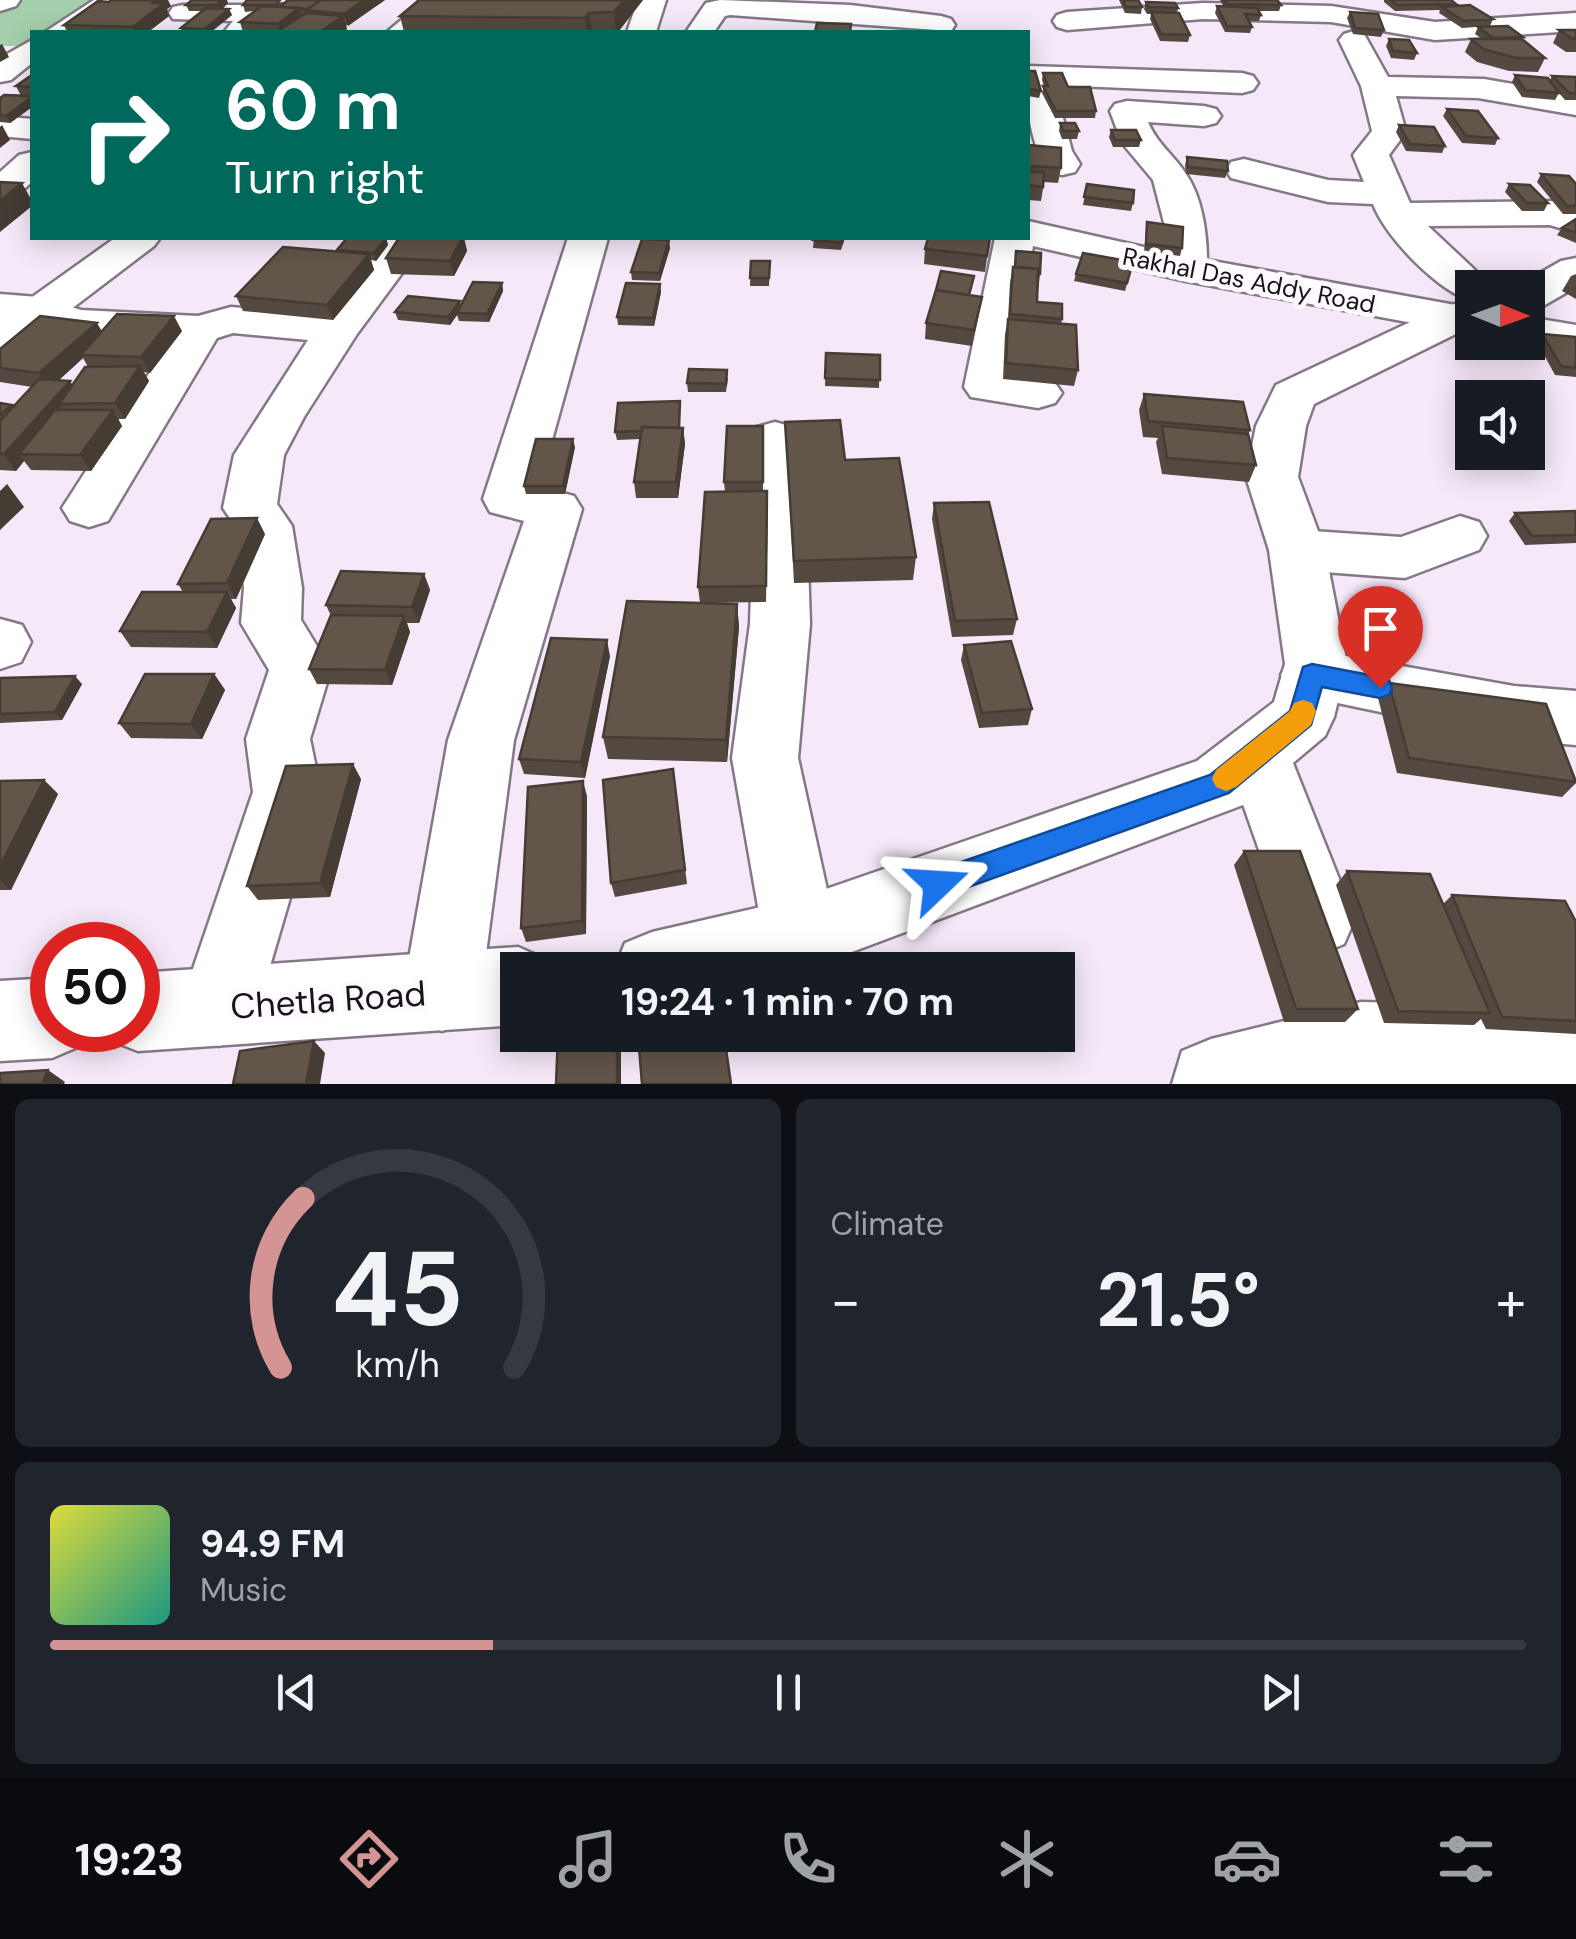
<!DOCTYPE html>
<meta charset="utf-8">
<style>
body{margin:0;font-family:"DM Sans",sans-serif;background:#20242c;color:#f1f3f6;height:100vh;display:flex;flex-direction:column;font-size:38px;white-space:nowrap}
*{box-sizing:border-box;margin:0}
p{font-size:32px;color:#9ea1a6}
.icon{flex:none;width:55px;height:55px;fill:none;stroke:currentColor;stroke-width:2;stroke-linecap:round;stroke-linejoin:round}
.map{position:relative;height:1084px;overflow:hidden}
.side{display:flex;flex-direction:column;gap:15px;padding:15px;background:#0d0f14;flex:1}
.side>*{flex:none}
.guide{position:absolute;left:30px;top:30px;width:1000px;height:210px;border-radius:0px;box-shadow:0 5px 25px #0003;background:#00695c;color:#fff;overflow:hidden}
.needle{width:65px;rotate:91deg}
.buttons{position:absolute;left:1455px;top:270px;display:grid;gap:20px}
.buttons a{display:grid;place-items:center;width:90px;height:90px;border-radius:0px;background:#171b24;box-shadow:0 5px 25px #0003;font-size:50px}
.speed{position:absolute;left:30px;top:922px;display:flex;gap:20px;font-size:50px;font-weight:700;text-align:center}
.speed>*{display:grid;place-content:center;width:130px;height:130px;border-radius:50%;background:#171b24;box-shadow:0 5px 25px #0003;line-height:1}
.speed .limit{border:15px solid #d22;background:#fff;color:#111}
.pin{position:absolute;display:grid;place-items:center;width:85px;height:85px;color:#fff;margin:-102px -42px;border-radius:50% 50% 50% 0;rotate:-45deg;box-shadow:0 0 10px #0007}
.pin .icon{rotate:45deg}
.me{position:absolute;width:110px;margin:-55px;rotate:70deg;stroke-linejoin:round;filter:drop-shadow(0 0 8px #0008)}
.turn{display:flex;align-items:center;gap:35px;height:210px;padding:0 30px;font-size:45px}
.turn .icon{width:130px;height:130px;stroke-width:2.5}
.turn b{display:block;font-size:70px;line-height:85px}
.big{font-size:75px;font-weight:700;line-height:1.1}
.side .tile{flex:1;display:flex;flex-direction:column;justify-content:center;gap:15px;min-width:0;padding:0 35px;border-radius:15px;background:#20242c}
.side .dial{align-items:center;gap:0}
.dial svg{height:260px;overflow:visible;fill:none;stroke:#363941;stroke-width:7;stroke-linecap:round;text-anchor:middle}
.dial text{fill:#f1f3f6;stroke:none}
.song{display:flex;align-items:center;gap:30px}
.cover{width:120px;height:120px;border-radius:15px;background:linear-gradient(135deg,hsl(60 70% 55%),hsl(170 70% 35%))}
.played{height:10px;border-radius:5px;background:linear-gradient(90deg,#d49493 30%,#363941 30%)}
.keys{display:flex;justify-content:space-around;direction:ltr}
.heat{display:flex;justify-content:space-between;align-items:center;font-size:55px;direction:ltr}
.side .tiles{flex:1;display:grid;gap:15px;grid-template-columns:1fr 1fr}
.tile:last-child{grid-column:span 2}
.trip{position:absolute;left:500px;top:952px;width:575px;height:100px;border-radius:0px;background:#171b24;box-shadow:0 5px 25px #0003;font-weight:700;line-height:100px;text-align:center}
.menu{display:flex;height:160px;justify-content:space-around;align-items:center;background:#090b0e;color:#9ea1a6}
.menu .icon{width:70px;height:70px}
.menu .active{color:#d49493}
.menu b{font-size:45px;color:#f1f3f6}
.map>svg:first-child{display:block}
.green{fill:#a5cfac}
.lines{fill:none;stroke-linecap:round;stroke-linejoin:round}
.minor-casing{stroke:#847886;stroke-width:5}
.major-casing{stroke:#847886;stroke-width:5}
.minor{fill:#fff;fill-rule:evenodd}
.major{fill:#fff;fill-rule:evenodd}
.wall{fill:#544940;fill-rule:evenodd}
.shaded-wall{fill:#453c34}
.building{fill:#62554a;stroke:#453c34;stroke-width:2.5}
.route{fill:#1a73e8;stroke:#114b97;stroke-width:2.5}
.slow{fill:#f59e0b}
.labels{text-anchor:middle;stroke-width:10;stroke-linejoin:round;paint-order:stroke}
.far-street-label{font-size:25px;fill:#181319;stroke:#fef8ff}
.near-street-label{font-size:35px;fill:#181319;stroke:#fef8ff}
</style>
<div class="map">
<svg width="1576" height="1084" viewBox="0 0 1576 1084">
<rect width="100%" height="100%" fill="#f5e8f8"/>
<path class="green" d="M12,0h96l-54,32h-22v14h-32v-40z"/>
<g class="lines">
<defs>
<path id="minor" d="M0,0h20l-4,6 -16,5z
M94,0h34l-48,32h-35z
M638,0h28l-10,32h-29z
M720,0l130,5 91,11 10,3 4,6 -4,6 -221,-16 -5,1 -11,16h-28l20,-29z
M1203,3l128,3 104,16 141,-9v18l-141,9 -104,-18 -128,-3 -136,11 -10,-3 -4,-6 4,-6 10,-3z
M183,5h79l10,2 4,6 -21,19h-31l9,-11 -60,-2 -4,-6 4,-6z
M1354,31l10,3 24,43 96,2 92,16v20l-98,-17 -82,-2 10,36 -17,23 21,48 145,-2 21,7v25l-26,-8 -122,1 66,62h-22v13c-33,-9 -87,-64 -99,-97l-45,-2 -97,-24 -5,-8 5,-8 13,-3 84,21 36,2 -11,-27 19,-24 -11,-45 -22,-46 5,-6z
M32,40v23l-21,17 -11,2v-24z
M1028,66l214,7 11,3 5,7 -5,7 -11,3 -188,-8 18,66 8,13 -5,8 -13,3 -13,-3c-21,-31 -23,-70 -21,-106z
M1127,101l77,5 12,3 5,7 -5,7 -12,3 -56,-4c9,22 26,33 38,52 16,23 21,59 21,86l265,48v26l-286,-53 -153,-35 -20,129 42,8 7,10 -7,10 -17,5 -67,-11 -7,-10 31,-149h33v-17l138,31 1,-18 -14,-54 -31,-37 -12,-32 5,-7z
M0,116l32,3v20l-32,-3z
M32,152v30l-19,17 -13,3v-30l19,-17z
M388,238h40l-71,96 -53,83 -20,38 -7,49 15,22 10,62 -1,32 30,49 -21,70 11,53 -63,215 -11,28 -28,11 -28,-11 -11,-28 73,-215 -7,-53 23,-69 -28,-47 3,-35 -6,-58 -15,-22 11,-53 74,-115 -75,-7 -16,5 -109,183 -19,6 -19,-6 -8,-13 108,-167 -93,-5 -44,-13 -33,-3v-26l38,3 43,13 117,6 33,-9 95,9z
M568,238h40l-69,249 35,9 8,13 -68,231 -33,252 -11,28 -28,11 -28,-11 -11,-28 45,-252 76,-219 -34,-9 -7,-13z
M1528,317l48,8v26l-51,-9z
M775,422l18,5 7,11 6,64 4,122 -12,134 39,177 -11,26 -30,9 -22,-9 -11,-26 -31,-177 18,-134 4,-122 -4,-64 7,-11z
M1460,516l19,6 8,14 -8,14 -74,28 -108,-8 -20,-6 -8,-14 8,-14 20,-6 104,7z
M0,619l22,6 9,17 -10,20 -21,7z
M1312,650l202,36 62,5v54l-62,-5 -224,-47 -9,-18 9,-18z
M1258,725l23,8 74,186 -11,25 -26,11 -26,-11 -67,-191 10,-20z
M1361,1002l215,5v77h-404l10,-33 29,-12z"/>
<path id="major" d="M425,0h32l-38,32h-32z
M115,238h45l-6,8 -138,105 -16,3v-34z
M1576,258v29l-33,19 -15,4v-22h-14l47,-27z
M1472,299v27l-158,78 -8,22 -8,51 27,73 22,114 -13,53 -9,19 -82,69 -439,165h-190l11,-27 27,-11 148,-34 397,-137 77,-59 11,-38 -16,-114 -23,-73 10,-51 20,-41 162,-76z
M518,947l27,12 5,11h-32v55l-380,26 -28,-11 -4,-10h32v-57z
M52,978v52h35l-7,16 -28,12 -52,3v-80z"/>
</defs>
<use href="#minor" class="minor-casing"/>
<use href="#major" class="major-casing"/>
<use href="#minor" class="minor"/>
<use href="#major" class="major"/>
</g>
<path class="wall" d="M288,0h97l-39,26 1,3 -5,3h-99l-3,-10 14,-11 -9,1 -2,-7 42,-3z
M419,0h224l-25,32h-214l-4,-16z
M1119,0h19l4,7 -1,7 -16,-1z
M1220,0h57l4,5 -2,6h-20l2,4 -2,6h-10l3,6 -2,6 -25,-1 -10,-19 2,-7h6z
M1384,0h67l5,4 -1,2 38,13 -3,7 -28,2 -23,-15 1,-3 -45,1 -11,-9z
M109,2l62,4 -4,3 2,7 -21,16h-81l-3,-7z
M1146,2l32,6 -1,5 13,22 -2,7 -28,-1 -10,-22 1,-5h-4l-3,-5z
M228,3l-6,6h7l3,6 -21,17h-29l-1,-4 21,-17h-13l-3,-6z
M1350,12l34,18 -3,7 -28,-3 -6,-16z
M1478,27l45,10 -1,3 23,18 -7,14 -29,-1 -32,-9 -12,-10 6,-13h11l-7,-5z
M1559,30h17v22h-10l-13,-9z
M1389,39l28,14 -3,7 -23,-2 -5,-12z
M1028,71l13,20 -2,7 -11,-2z
M1043,73l25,14 28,24 -1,7h-40l-13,-25 2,-7 -2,-6z
M32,75v32l-22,16 -10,-1v-24l21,-2 -5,-10z
M1515,75l35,5 2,-4 24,1v23h-11l-6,-7 -4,7 -33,-3 -10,-15z
M1447,109l51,29 -3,7 -33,-2 -19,-27z
M1060,123l19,8 -2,8h-15l-3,-8z
M1399,125l46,21 -3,7 -36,-2 -10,-19z
M1111,130l30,10 -2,7h-26l-4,-10z
M1028,145l33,23 -3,15 -14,-1 -3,19 -13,-1z
M1187,157l41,14 -3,7 -39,-4 -1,-9z
M1541,174l35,10v30h-13l-26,-32z
M1087,184l46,19 -2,8 -48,-6z
M1509,184l39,19 -4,8h-22l-17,-19z
M1576,219v24l-19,-8 5,-7z
M1147,222l35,26 -2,8 -36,-5z
M386,238l2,7 -12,16 -5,-1 3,10 -41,50 -90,-9 -7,-15 101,-45z
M399,238h65l3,13 -13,25 -63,-2 -5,-16z
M814,238h31l-4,12 -28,-2z
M990,238l-5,34 -61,-8 1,-15z
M670,248l-10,33 -28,-1 -1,-8z
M751,261h19l-1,25h-19z
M1133,262l-8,29 -51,-10 2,-7z
M1013,267l27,7 -3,28 25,17 -1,5 17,46 -4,16 -71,-7 2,-45 3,-15 2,-37z
M1576,274v25l-14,-8 9,-15z
M502,283l1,8 -14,31 -30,-1 -2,-6 -7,10 -52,-5 -3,-8 66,-7z
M660,284l1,8 -7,34 -36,-1 -1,-8z
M970,295l12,2 -10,49 -47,-7 1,-16z
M182,331l-32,42 -6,-1 5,9 -24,38h-7l4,7 -31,45 -60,-1 -7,-9 -8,10 -16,-1v-67l12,2 1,2 19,-20 -32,-5v-33l102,-17zM83,358l5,9 -16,18 -2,-4 -11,-1z
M1542,334l34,3v40l-21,-2 -18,-33z
M826,353l54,2 -1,33 -54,-2z
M728,378l-2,14h-38l-1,-9z
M1144,394l106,36 -2,5 8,30 -7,17 -87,-8 -6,-32 2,-4 -15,-1 -4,-27z
M680,401v27h3l2,16 -7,54h-42l-2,-16 6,-43 -23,1 -2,-8z
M785,422l60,38 71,97 -3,23 -119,3z
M763,426v65l5,17 -2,94 -66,1 -2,-16 27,-95 -1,-10z
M575,447l-10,47h-39l-2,-8z
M934,503l83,116 -4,16 -61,2 -20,-118z
M1576,511v32l-51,2 -16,-24 6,-8z
M265,534l-29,65h-5l5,9 -19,40 -86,-1 -11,-16 63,-39 -5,-8z
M424,574l6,16 -11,33h-12l3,9 -18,53 -75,-1 -8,-15 22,-53 -5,-11z
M737,604l2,23 -12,135 -119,-3 -5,-22z
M964,645l68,64 -4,16 -49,3 -18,-68z
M610,656l-25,122 -61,-4 -5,-15z
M214,674l11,16 -23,49 -71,-1 -12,-15z
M0,678l82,6 -20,36 -62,3z
M1389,683l187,97v3l-14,14 -165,-24 -19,-75z
M673,769l14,115 -72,13 -4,-14z
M361,779l-31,118 -72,3 -11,-14z
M44,780l14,14 -47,96h-11v-109z
M587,796l-1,138 -60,8 -5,-14z
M1244,851l114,158 -13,13h-61l-50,-157z
M1347,871l96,33 9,-9 124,27v112l-90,-5 -5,-10 -7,6 -90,-2 -48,-138z"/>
<path class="shaded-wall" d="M157,0h11l3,6 -4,3 2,7 -21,16h-13l-2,-5z
M222,0h5l1,3 -9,9 -2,-7z
M364,0h21l-37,26 -4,-12z
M624,0h19l-25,32h-2l-2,-20z
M299,8l4,13 -22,11 -3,-8z
M229,9l3,6 -21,17h-5l-1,-3z
M589,13l3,19h-5l-2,-14z
M343,16l4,13 -5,3h-22z
M2,44l7,13 -9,5v-17z
M32,97v10l-22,16 -4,-7z
M2,125l8,15 -10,8v-21z
M22,183l10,18v5l-32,26v-31z
M386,238l2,7 -12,16 -2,-8z
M455,238h9l3,13 -13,25 -4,-15z
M669,240l1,8 -10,33 -1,-8z
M369,254l5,16 -41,50 -6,-15z
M502,283l1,8 -14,31 -2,-8z
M660,284l1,8 -7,34 -1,-8z
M460,301l2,8 -5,4v2l-7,10 -2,-8z
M174,316l8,15 -32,42 -9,-16z
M97,323l9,15 -25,17 2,3 -34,31 -10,-16z
M140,366l9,15 -24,38 -10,-16z
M70,381l10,16 -21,7 6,10 -46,40 5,7 -8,10 -12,-17z
M113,410l9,16 -31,45 -11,-16z
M683,428l2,16 -7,54 -2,-16z
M573,439l2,8 -10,47 -2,-8z
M7,484l17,23 -24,23v-39z
M257,518l8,16 -29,65 -9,-16z
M424,574l6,16 -11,33 -7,-16z
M227,592l9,16 -19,40 -10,-16z
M737,604l2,23 -12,135 -1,-22z
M404,616l6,16 -18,53 -7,-15z
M607,640l3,16 -25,122 -4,-16z
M214,674l11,16 -23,49 -11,-15z
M75,676l7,8 -20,36 -7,-8z
M353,764l8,15 -31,118 -10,-14z
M44,780l14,14 -47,96 -11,-10v-14z
M583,781l4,15 -1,138 -4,-13z
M617,1035h4v49h-4z
M314,1041l11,12 -5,31h-14z
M48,1070l17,12 -1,2h-22z"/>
<path class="building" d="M111,0h46l-4,3h11l-31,24 -69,-2 34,-24 11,1z
M192,0h30l-5,5h-31z
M247,0h33l-4,5h-33z
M288,0h33l-14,9 -27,-2z
M321,0h43l-20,14 -38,-4z
M419,0h205l-10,12 -25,1 -4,5 -185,-2z
M1123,0h15l4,7h-16z
M1224,0h53l4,5 -54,-1z
M1391,0h60l5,4 -59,1z
M1146,2l29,1 3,5 -30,-1z
M1470,5l23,14 -29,2 -22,-14z
M262,6l37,2 -21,16 -38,-2z
M1217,6l40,2 4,7 -16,-1 7,13 -25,-1z
M206,8l23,1 -24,20 -24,-1z
M1151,12l28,1 11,22 -29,-1z
M1350,12l28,2 6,16 -29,-2z
M306,13l37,3 -23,16h-44z
M817,23l34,1 -1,8h-35z
M1508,26l15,11 -30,1 -15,-11z
M1559,30h17v9h-3z
M1389,39l20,1 8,13 -24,-2z
M1471,39h51l23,19h-29l-33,-9z
M1028,71h7l6,20 -13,-2z
M1043,73h19l6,14h22l6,24h-40l-13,-25h5z
M32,75v12l-16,-1z
M1515,75l33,3 11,15 -34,-3z
M1552,76l24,1v16h-7z
M4,95l28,1v1l-26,19 -6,-1v-17z
M1447,109l31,2 20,27 -32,-2z
M1060,123h15l4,8h-15z
M1399,125l35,2 11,19 -35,-2z
M1111,130h25l5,10h-26z
M1028,145l33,3v20l-29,-2v6h12l-1,15 -15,-2z
M1187,157l40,4 1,10 -40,-4z
M1541,174l28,2 7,8v22h-9z
M0,182l22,1 -22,18z
M1087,184l47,6 -1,13 -49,-6z
M1509,184l21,1 18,18h-21z
M1576,219v14l-14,-5z
M1147,222l36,5 -1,21 -36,-4z
M347,238h39l-12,15 -37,-3z
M399,238h63l-12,23 -64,-3z
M814,238h29l-1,5 -29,-3z
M928,238h62l-3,18 -62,-7z
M642,239l27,1 -10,33 -28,-1z
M283,247l86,7 -42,51 -91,-9z
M1016,251l25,2 -1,21h-2v-5l-23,-2z
M1083,253l50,9 -6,21 -51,-9z
M751,261h19l-1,17h-19z
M1013,267l25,2 -1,33 25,2v15l-52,-5z
M941,271l33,5 -5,19 -33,-5z
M473,282l29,1 -15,31 -30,-1z
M626,283l34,1 -7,34 -36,-1z
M936,290l46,7 -8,33 -48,-7z
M408,296l52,5 -12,16 -53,-5z
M117,314l57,2 -33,41 -60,-2z
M40,316l57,7 -58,50 -39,-5v-19z
M1008,319l68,6 2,45 -72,-7z
M1542,334l34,3v31l-15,-2z
M826,353l54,2v25l-55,-2z
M140,366l-25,37 -56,1 26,-37z
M689,369l38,1 -1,14 -39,-1z
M39,379l31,2 -66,73h-4v-33z
M1144,394l99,8 7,28 -102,-9z
M680,401l-1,27 -37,-1v4l-27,1 3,-29z
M0,403l12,2 -12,10z
M55,410h58l-33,45 -61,-1z
M840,420l5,40 54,-2 17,99 -122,4 -9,-139z
M727,426h36v56h-39z
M1162,426l86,8 8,31 -89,-7z
M642,427l41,1 -7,54h-42z
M536,439h37l-10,47h-39z
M767,491l-1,95 -68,1 7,-95z
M989,502l28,117 -62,2 -21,-118z
M1576,511v24l-44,1 -17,-23z
M257,518l-30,65 -49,1 33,-65z
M341,571l83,3 -12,33 -86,-2z
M142,592h85l-20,40 -87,-1z
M627,601l110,3 -11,136 -123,-3z
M331,615l73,1 -19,54 -76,-1z
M551,638l56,2 -26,122 -62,-3z
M1011,641l21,68 -50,4 -18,-68z
M145,674h69l-23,50 -72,-1z
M75,676l-20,36 -55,2v-36z
M1389,683l157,21 30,78 -167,-24z
M353,764l-33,119 -73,3 39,-120z
M673,769l12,101 -74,13 -8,-103z
M44,780l-44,86v-85z
M583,781l-1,140 -61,7 7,-141z
M1244,851h56l58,158h-62z
M1347,871l83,3 60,139 -92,-2z
M1452,895l113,6 11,21v99l-74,-4z
M558,1035h59v49h-61z
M638,1035h86l7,49h-89z
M314,1041l-8,43h-73l7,-33z
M48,1070l-6,14h-42v-11z"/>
<path class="route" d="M1312,664l68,13 9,3 3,8 -3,7 -9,3 -58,-11 -11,38 -82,68 -291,105 -11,-4 -4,-10 4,-10 283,-99 80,-64 13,-44z"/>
<path class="slow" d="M1303,700l9,3 4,8 -5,14 -75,62 -10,4 -10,-4 -4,-8 4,-9 74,-59 4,-8z"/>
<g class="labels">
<g class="far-street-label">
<text transform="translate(1249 280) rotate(11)" y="9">Rakhal Das Addy Road</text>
</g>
<g class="near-street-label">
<text transform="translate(328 1000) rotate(-4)" y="12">Chetla Road</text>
</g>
</g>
</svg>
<div class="buttons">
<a><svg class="needle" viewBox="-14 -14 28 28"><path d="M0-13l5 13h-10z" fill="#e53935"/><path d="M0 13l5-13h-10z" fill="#9ea1a6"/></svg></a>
<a><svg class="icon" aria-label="sound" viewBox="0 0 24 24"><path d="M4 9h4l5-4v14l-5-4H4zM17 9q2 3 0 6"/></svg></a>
</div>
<div class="speed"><div class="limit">50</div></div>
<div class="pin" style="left:1380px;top:688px;background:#d93025"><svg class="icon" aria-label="arrive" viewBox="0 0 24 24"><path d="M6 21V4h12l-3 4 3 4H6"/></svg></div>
<svg class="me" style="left:938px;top:884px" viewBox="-20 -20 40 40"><path d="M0-17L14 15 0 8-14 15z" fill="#1a73e8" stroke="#fff" stroke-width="4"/></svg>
<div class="trip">19:24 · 1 min · 70 m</div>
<div class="guide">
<div class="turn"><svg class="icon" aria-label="right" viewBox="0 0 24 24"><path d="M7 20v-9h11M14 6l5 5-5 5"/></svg><div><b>60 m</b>Turn right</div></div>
</div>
</div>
<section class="side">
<div class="tiles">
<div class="tile dial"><svg viewBox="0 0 100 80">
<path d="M14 69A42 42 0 1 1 86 69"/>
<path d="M14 69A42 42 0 0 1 21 17" stroke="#d49493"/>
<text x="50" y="56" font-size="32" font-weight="700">45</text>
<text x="50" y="72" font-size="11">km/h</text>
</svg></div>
<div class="tile"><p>Climate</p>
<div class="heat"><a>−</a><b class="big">21.5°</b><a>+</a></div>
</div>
<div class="tile">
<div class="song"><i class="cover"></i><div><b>94.9 FM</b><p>Music</p></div></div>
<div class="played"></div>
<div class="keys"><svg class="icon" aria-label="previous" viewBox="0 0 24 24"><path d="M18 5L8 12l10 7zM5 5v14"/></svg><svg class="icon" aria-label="pause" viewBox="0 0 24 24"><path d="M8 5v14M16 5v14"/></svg><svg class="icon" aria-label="next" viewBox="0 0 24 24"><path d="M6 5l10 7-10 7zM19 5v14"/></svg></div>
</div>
</div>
</section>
<nav class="menu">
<b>19:23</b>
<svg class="icon active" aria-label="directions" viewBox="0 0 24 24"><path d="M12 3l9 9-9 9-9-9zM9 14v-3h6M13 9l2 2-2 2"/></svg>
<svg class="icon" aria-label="music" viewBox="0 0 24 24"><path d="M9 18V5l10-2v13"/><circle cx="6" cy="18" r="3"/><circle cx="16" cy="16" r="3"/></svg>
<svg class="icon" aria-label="phone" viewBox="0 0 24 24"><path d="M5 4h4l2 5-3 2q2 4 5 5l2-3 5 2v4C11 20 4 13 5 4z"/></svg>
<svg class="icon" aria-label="climate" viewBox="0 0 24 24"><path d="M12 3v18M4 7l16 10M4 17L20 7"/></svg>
<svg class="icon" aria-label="car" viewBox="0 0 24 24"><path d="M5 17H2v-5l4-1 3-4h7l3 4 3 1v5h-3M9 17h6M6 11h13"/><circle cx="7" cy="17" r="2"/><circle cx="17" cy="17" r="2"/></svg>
<svg class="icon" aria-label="filters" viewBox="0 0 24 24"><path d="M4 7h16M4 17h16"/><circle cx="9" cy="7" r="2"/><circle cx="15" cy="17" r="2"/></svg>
</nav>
